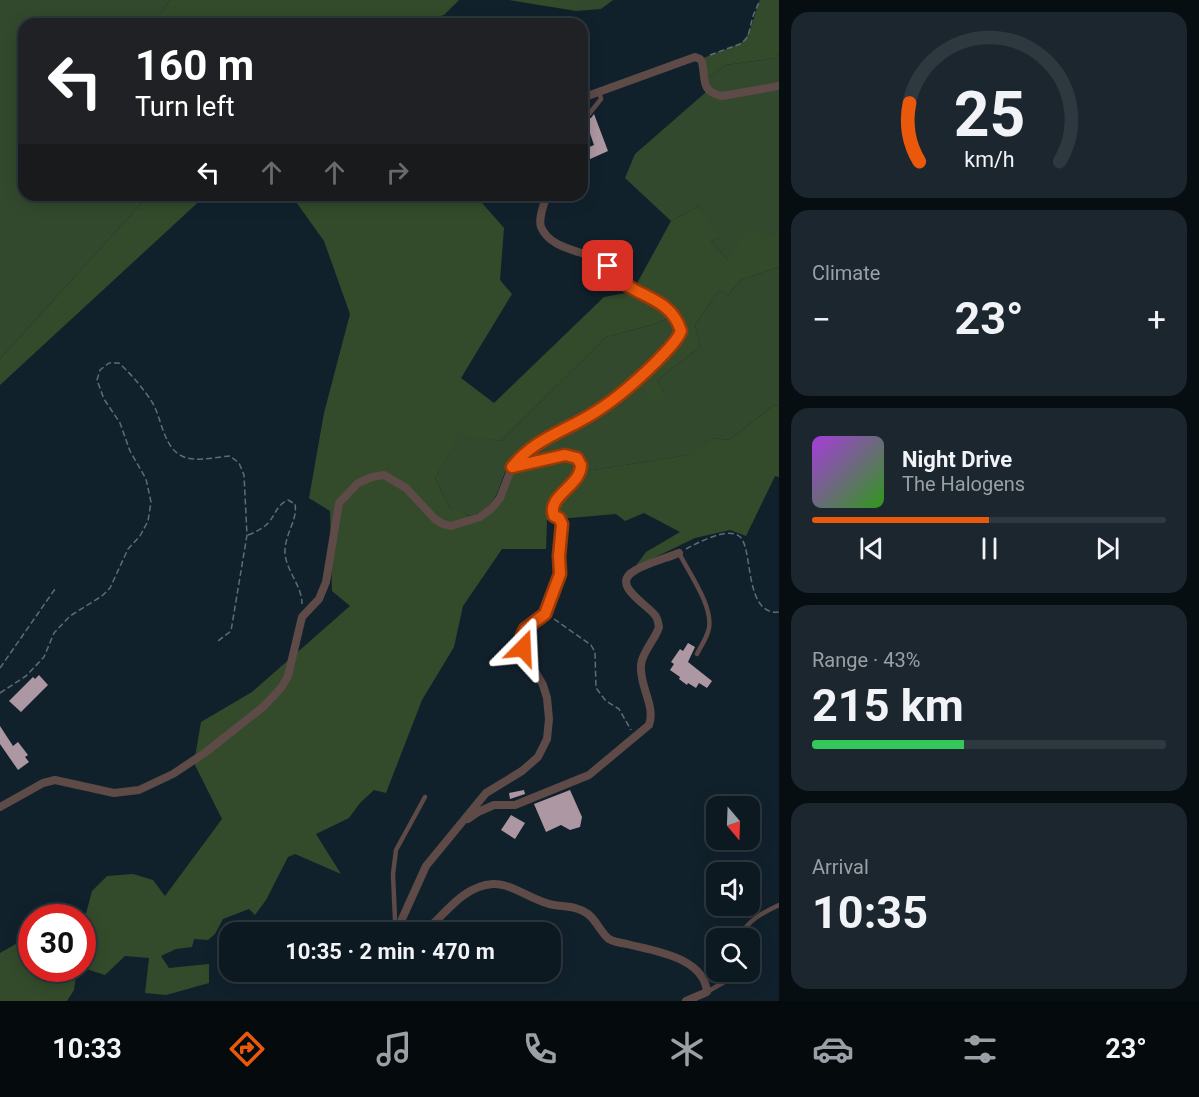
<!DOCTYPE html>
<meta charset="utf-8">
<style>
body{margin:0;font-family:Roboto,sans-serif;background:#1b262e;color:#f1f3f6;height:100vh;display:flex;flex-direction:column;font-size:22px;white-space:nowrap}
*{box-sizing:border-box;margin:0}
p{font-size:20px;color:#9aa0a5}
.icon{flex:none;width:33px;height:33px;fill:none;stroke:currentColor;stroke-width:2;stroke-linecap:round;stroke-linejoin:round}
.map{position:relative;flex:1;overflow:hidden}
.sheet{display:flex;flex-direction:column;gap:12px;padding:12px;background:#070e12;width:420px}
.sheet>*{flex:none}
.hud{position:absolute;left:18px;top:18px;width:570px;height:183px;border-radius:18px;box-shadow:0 3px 15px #0003,0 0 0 2px #2d383f;background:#202124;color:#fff;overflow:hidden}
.needle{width:39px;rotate:161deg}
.tools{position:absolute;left:706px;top:796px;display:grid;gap:12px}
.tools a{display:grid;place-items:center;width:54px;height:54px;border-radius:12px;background:#0d1921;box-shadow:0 3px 15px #0003,0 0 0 2px #2d383f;font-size:30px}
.speed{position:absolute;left:18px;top:904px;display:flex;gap:12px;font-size:30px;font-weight:700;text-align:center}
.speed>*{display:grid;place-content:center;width:78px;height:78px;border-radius:50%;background:#0d1921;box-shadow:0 3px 15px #0003,0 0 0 2px #2d383f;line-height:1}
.speed .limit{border:9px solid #d22;background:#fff;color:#111}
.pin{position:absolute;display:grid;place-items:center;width:51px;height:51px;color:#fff;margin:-26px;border-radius:12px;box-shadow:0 3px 9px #0006}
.me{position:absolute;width:66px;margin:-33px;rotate:21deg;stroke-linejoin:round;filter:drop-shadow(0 0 4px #0008)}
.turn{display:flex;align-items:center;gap:21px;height:126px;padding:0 18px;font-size:27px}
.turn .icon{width:78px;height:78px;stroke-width:2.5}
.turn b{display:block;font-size:42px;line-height:51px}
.lanes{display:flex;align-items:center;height:57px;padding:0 18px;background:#0003;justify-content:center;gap:30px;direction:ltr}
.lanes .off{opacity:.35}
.big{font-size:45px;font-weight:700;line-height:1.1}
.sheet .card{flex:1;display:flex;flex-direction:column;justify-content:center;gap:9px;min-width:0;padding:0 21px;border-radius:18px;background:#1b262e}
.sheet .dial{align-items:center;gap:0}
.dial svg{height:156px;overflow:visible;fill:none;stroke:#2d383f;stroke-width:7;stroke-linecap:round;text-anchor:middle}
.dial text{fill:#f1f3f6;stroke:none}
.song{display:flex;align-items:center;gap:18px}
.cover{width:72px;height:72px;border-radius:9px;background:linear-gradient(135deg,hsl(280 70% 55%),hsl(110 70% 35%))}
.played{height:6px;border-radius:3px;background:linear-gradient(90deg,#ea580c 50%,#2d383f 50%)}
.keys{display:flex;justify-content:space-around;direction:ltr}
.heat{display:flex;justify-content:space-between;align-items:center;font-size:33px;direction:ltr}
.charge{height:9px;border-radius:4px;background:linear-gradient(90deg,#34c759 43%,#2d383f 0)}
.trip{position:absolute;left:219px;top:922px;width:342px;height:60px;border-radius:18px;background:#0d1921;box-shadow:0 3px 15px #0003,0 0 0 2px #2d383f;font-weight:700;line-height:60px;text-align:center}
.tabs{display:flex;height:96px;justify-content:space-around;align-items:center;background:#050a0d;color:#9aa0a5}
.tabs .icon{width:42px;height:42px}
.tabs .selected{color:#ea580c}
.tabs b{font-size:27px;color:#f1f3f6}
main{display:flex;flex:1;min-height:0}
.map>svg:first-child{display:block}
.green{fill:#33492d}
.forest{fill:#334b2b}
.building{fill:#ad97a3}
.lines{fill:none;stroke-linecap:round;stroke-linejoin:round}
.path{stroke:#5e6c75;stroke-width:1.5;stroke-dasharray:6 3;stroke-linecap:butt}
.lane{stroke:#5e4a47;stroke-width:4.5}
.street{stroke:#5e4a47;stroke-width:8}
.route-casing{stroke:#983908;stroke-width:15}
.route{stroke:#ea580c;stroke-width:10}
</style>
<main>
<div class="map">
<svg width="779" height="1001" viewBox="0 0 779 1001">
<rect width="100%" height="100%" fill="#11212c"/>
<path class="green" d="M0,0h170l-16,24h-130v171h125l-149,164z
M576,0h37l-12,9 -25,2z
M779,52v31l-57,10 -12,-5 -3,-9 18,-14 51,-7z
M779,89v140l-15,11 -37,20 -16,-19 9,-3 -21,-32 -28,15 -46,-43 10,-24 71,-62 7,5z
M779,267v138l-6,1 -44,34 -16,-2 -24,17 -96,15 -9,-2 -19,-16 -44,8 22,-18 94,-58 28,10 -8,-14 43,-33 -5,-23 24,-34 9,5 13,-15z
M672,317l6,14 -2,5 -43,44 -39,30 -77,45c-22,20 -11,50 -46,61l-21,-7 -15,-31 26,-44 40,7 105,-104 45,-12z"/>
<path class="forest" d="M170,0h289l-15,15 -31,9h-259z
M509,0h67v11z
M760,0h19v52l-3,6 -51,7 -18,14 -4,-21 37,-14c12,-10 14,-30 20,-44z
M149,195h57l-206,190v-26z
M291,195h184l29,33 -4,52 12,14 -51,84 33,25 110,-106 27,-5 28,13 13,12 -21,8 -45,12 -105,104 -40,-6 -26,43 15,31 9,2 21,10 34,-52 51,-10 10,2 3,5 15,4 95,-15 25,-17 16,2 44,-34 6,-1v72l-4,-1 -29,60 -16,-6 -35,8 -60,29 11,-15 34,-20 -36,-19 -19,8 -9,-7 -69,6 -1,29h-44l-39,57 -9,41 -32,53 -36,93 -12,-3 -14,13 -11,15 -33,16 25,40 -46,-20 -7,3 -22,43 -11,15 -6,-6 -26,10 -8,15 -7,6 -14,-1 -2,8 -16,2 -15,7 8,12 40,-4v19l-43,12 -21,-2 4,-35 -24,-2 -20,19 -22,-7v-43l9,-34 15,-15 26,-2 20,6 12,16 57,-77 -28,-56 7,-41 51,-30 98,-86 -18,-15 -2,-80 -21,-13 15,-85 26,-99 -26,-73z
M699,206l22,32 -10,3 16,19 21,-31 16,10 15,-10v38l-38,13 -13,15 -9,-5 -24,34 5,23 -43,33 8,14 -10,7 -18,-17 19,-18 26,-43c-9,-21 -28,-27 -47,-36l36,-66z
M21,941l10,4 1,24h45l-3,21 -7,11h-67v-48z"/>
<path class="building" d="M594,114l14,37 -20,9 -5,-10 11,-5 -9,-26 6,-1z
M688,643l7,4 -7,15 24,19 -5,7 -8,-5 -3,5 -8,-5 -1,2 -8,-6 1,-2 -10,-7 4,-6 -3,-2 9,-13 3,2z
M39,675l9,10 -27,27 -12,-11 24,-24 2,2z
M0,726l13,20 5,-4 10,13 -3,2 4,5 -11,8 -18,-26z
M524,790l1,4 -15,5 -1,-6z
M570,790l12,27 -2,10 -10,3 -9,-5 -15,7 -12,-28z
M511,815l14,8 -10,16 -14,-9z"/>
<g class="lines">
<path class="path" d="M710,55l30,-11 5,-4 3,-4 5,-20 7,-16
M248,535c8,-3 16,-7 21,-13 8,-10 7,-16 19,-22l7,4c3,17 -11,30 -10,50 2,18 17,32 17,50
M686,549c11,-6 41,-22 53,-13 15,10 4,80 40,76
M554,619l37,26 4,7 1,36 10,13 13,8 12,21
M0,668l55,-79
M0,693l26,-17 18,-19 10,-24 16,-17 32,-20 8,-8 18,-39 12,-13 8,-15 3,-19 -5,-23 -16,-28 -10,-28 -16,-24 -7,-19 3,-10 9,-7h10c12,11 24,25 33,39 10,16 11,47 32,55 13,5 32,0 46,-1l9,7 5,12 3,60 -16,96 -13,10"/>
<path class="lane" d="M589,114l12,-15 -2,-9
M679,553c10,20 34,53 30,75 -2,10 -8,18 -12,26
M399,926l-4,-6 -2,-46 3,-24 29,-53
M739,939c7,-18 23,-26 40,-34
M707,992l19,-11 6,-9"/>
<path class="street" d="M582,98l113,-41 5,2 2,3c4,17 -2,30 20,34l57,-10
M0,807l43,-24 12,-3 59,13 25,-3 34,-16 33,-22 57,-45 18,-19 7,-12 14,-59 17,-18 7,-17 13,-79 19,-20 14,-6 12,-2 22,13 29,31 8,5 8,2 29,-9 12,-9 8,-10 12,-31 8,-10 22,-17 54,-28 39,-30 40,-41 6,-10c-9,-31 -35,-32 -58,-48 -10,-7 -13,-17 -23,-23 -19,-10 -49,-10 -59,-33 -3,-9 3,-23 6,-32
M468,819l10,-7 16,-7h21l74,-30 60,-50c7,-19 -10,-39 -8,-60 1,-13 14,-25 18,-38 -1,-5 -1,-9 -5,-13 -9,-11 -43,-29 -20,-43 13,-8 30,-12 45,-18
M406,933l-6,-4 2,-10 24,-53 60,-73 36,-22 16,-14 9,-18 2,-20 -2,-21 -4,-13 -12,-21 -10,-24 4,-11 20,-15 12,-29 3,-11 -1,-18 3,-32 -3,-6 -6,-2 -1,-5c5,-18 29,-26 29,-46l-4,-7 -12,-3 -53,12
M423,933c22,-18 39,-47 70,-49 19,-1 41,18 61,21 12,2 23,1 34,9 9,7 13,19 21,25 5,3 12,4 18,5 27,7 77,13 80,48l-21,9"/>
</g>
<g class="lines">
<defs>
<path id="route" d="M523,648l-1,-13 3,-6 20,-15 15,-40 -1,-18 3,-32 -3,-6 -5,-2c-8,-20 27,-30 27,-51l-4,-7 -12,-3 -53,12c24,-30 55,-36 85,-56 22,-14 43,-33 61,-51 8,-9 19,-18 23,-29 -12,-39 -52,-31 -73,-65"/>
</defs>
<use href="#route" class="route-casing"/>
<use href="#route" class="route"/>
</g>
</svg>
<div class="tools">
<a><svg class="needle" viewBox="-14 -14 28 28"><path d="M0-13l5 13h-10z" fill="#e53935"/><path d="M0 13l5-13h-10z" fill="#9aa0a5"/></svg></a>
<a><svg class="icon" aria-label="sound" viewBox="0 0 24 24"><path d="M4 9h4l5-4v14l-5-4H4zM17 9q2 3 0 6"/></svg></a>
<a><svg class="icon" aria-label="search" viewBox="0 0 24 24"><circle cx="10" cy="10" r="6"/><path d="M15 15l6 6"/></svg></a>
</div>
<div class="speed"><div class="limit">30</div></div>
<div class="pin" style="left:608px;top:266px;background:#d93025"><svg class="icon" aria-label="arrive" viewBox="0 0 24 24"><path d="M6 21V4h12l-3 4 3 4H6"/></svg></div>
<svg class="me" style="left:523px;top:648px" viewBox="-20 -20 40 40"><path d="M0-17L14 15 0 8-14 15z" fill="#ea580c" stroke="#fff" stroke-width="4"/></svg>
<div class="trip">10:35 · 2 min · 470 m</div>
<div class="hud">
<div class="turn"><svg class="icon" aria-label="left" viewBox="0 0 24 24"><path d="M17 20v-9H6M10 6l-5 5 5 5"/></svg><div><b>160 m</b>Turn left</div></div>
<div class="lanes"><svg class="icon" aria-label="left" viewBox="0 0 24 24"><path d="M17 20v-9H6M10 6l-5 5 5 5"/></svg><svg class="icon off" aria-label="ahead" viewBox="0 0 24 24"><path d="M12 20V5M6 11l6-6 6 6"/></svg><svg class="icon off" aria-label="ahead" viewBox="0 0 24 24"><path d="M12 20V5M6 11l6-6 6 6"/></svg><svg class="icon off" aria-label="right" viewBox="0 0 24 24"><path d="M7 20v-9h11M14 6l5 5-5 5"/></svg></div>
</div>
</div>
<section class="sheet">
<div class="card dial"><svg viewBox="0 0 100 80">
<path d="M14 69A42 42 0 1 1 86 69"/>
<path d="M14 69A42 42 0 0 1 9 39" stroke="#ea580c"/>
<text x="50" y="56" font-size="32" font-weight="700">25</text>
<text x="50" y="72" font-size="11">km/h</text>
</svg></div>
<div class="card"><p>Climate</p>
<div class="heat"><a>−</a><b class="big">23°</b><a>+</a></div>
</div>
<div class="card">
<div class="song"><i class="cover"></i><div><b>Night Drive</b><p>The Halogens</p></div></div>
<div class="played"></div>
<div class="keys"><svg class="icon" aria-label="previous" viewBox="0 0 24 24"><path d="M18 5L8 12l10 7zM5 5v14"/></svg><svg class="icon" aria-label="pause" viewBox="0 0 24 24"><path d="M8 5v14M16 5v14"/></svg><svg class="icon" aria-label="next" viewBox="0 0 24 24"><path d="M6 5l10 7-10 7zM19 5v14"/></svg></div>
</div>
<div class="card"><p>Range · 43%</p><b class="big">215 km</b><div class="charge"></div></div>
<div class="card"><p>Arrival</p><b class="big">10:35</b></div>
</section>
</main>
<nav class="tabs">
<b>10:33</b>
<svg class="icon selected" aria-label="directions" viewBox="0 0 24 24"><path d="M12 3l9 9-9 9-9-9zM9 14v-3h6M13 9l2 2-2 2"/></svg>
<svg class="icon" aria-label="music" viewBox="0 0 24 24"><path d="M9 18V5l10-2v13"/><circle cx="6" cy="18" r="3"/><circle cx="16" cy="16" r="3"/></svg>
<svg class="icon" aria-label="phone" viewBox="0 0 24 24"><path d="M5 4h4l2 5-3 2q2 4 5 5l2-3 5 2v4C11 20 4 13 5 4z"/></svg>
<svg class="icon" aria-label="climate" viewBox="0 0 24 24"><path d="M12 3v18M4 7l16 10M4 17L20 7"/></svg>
<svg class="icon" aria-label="car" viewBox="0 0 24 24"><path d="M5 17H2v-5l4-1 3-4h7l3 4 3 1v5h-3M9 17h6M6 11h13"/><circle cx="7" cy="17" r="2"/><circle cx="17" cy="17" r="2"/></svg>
<svg class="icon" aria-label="filters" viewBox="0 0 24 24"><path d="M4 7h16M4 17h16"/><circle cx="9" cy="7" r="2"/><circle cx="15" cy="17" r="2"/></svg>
<b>23°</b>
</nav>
